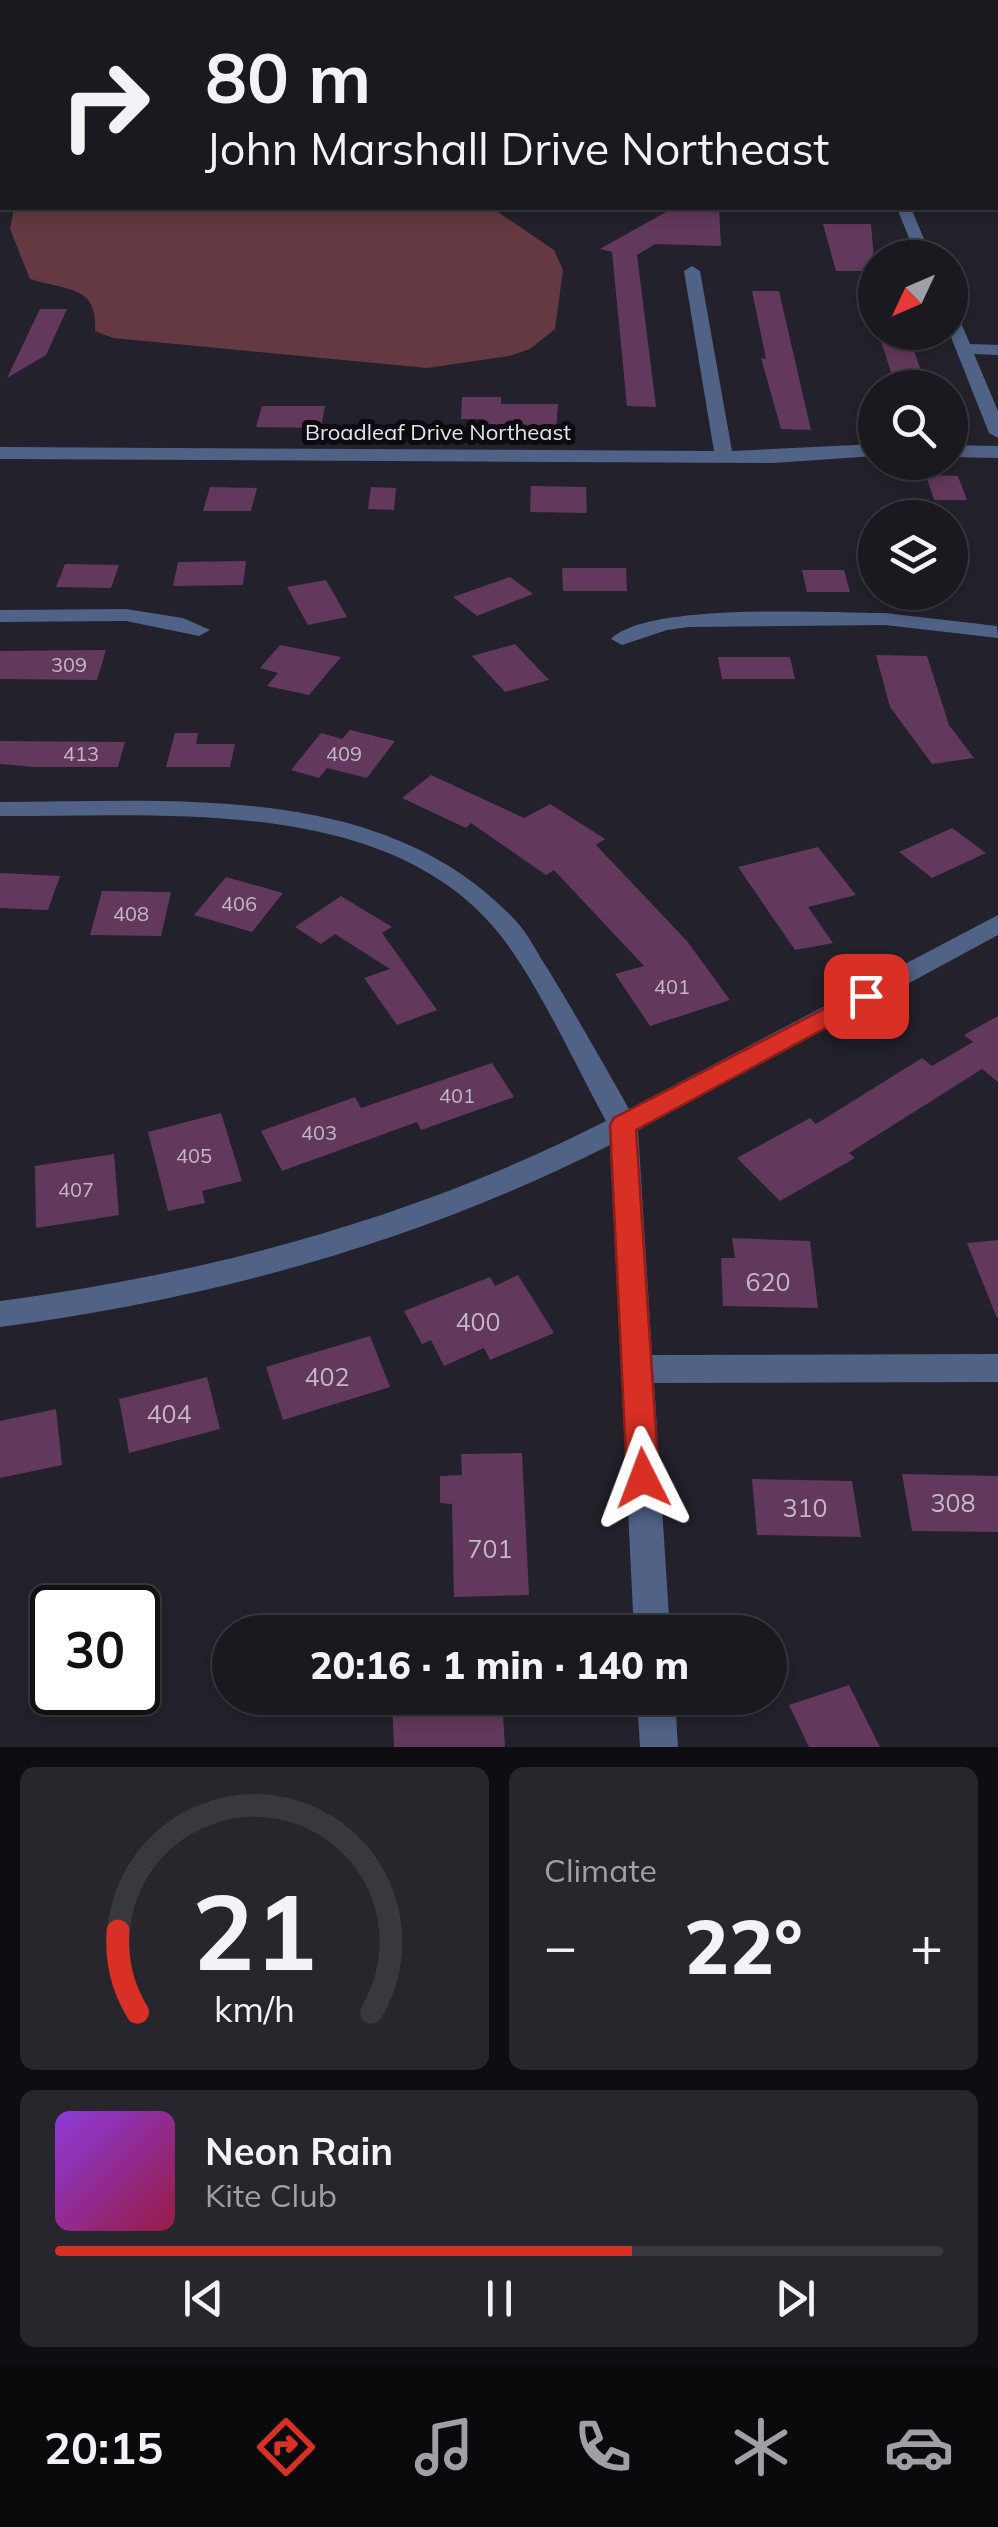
<!DOCTYPE html>
<meta charset="utf-8">
<style>
body{margin:0;font-family:Mulish,sans-serif;background:#27262d;color:#f1f3f6;height:100vh;display:flex;flex-direction:column;font-size:38px;white-space:nowrap}
*{box-sizing:border-box;margin:0}
p{font-size:32px;color:#9fa0a5}
.icon{flex:none;width:55px;height:55px;fill:none;stroke:currentColor;stroke-width:2;stroke-linecap:round;stroke-linejoin:round}
.map{position:relative;height:1747px;overflow:hidden}
.drawer{display:flex;flex-direction:column;gap:20px;padding:20px;background:#0e0e12;flex:1}
.drawer>*{flex:none}
.hud{position:absolute;left:0px;top:0px;width:1000px;height:210px;box-shadow:0 5px 15px #0003,0 0 0 2px #38383e;background:#1a1920;color:#f1f3f6;overflow:hidden}
.needle{width:65px;rotate:226deg}
.controls{position:absolute;left:858px;top:240px;display:grid;gap:20px}
.controls a{display:grid;place-items:center;width:110px;height:110px;border-radius:50%;background:#1a1920;box-shadow:0 5px 15px #0003,0 0 0 2px #38383e;font-size:50px}
.speed{position:absolute;left:30px;top:1585px;display:flex;gap:20px;font-size:50px;font-weight:700;text-align:center}
.speed>*{display:grid;place-content:center;width:130px;height:130px;border-radius:50%;background:#1a1920;box-shadow:0 5px 15px #0003,0 0 0 2px #38383e;line-height:1}
.speed .limit{border:5px solid #111;border-radius:15px;background:#fff;color:#111}
.pin{position:absolute;display:grid;place-items:center;width:85px;height:85px;color:#fff;margin:-42px;border-radius:20px;box-shadow:0 5px 15px #0006}
.me{position:absolute;width:110px;margin:-55px;rotate:357deg;stroke-linejoin:round;filter:drop-shadow(0 0 8px #0008)}
.turn{display:flex;align-items:center;gap:35px;height:210px;padding:0 40px;font-size:45px}
.turn .icon{width:130px;height:130px;stroke-width:2.5}
.turn b{display:block;font-size:70px;line-height:85px}
.big{font-size:75px;font-weight:800;line-height:1.1}
.drawer .card{flex:1;display:flex;flex-direction:column;justify-content:center;gap:15px;min-width:0;padding:0 35px;border-radius:15px;background:#27262d}
.drawer .dial{align-items:center;gap:0}
.dial svg{height:260px;overflow:visible;fill:none;stroke:#38383e;stroke-width:7;stroke-linecap:round;text-anchor:middle}
.dial text{fill:#f1f3f6;stroke:none}
.song{display:flex;align-items:center;gap:30px}
.cover{width:120px;height:120px;border-radius:15px;background:linear-gradient(135deg,hsl(270 70% 55%),hsl(340 70% 35%))}
.played{height:10px;border-radius:5px;background:linear-gradient(90deg,#d93025 65%,#38383e 65%)}
.keys{display:flex;justify-content:space-around;direction:ltr}
.heat{display:flex;justify-content:space-between;align-items:center;font-size:55px;direction:ltr}
.drawer .tiles{flex:1;display:grid;gap:20px;grid-template-columns:1fr 1fr}
.card:last-child{grid-column:span 2}
.trip{position:absolute;left:212px;top:1615px;width:575px;height:100px;border-radius:50px;background:#1a1920;box-shadow:0 5px 15px #0003,0 0 0 2px #38383e;font-weight:800;line-height:100px;text-align:center}
.tabs{display:flex;height:160px;justify-content:space-around;align-items:center;background:#0a0a0d;color:#9fa0a5}
.tabs .icon{width:70px;height:70px}
.tabs .on{color:#d93025}
.tabs b{font-size:45px;color:#f1f3f6}
.map>svg:first-child{display:block}
.green{fill:#653942}
.building{fill:#62395c}
.lines{fill:none;stroke-linecap:round;stroke-linejoin:round}
.minor{fill:#506286;fill-rule:evenodd}
.major{fill:#7ba0eb;fill-rule:evenodd}
.route{fill:#d93025;stroke:#8d1f18;stroke-width:2.5}
.labels{text-anchor:middle;stroke-width:10;stroke-linejoin:round;paint-order:stroke}
.number-label{font-size:20px;fill:#c4b8c6}
.far-street-label{font-size:22px;fill:#e4e3e9;stroke:#0c0b0f}
.near-number-label{font-size:25px;fill:#c4b8c6}
</style>
<div class="map">
<svg width="998" height="1747" viewBox="0 0 998 1747">
<rect width="100%" height="100%" fill="#23212b"/>
<path class="green" d="M14,208h478l62,42 9,20 -8,59 -25,20 -21,7 -82,12 -314,-30 -18,-7c3,-46 -27,-40 -65,-52l-20,-50z"/>
<path class="building" d="M673,208h46l2,38 -66,-2 -18,11 19,152 -29,-1 -15,-154 -12,-3z
M823,224h48l4,47h-39z
M752,291h27l32,139 -30,-1 -20,-71 5,1z
M40,309h27l-21,46 -39,23z
M881,341l30,1 16,46h-31z
M462,397h39v7h57l-2,27 -73,-1 1,-11h-23z
M262,406h63l-4,22 -65,-1z
M926,475l32,1 9,24h-33z
M531,486l55,1 1,26 -57,-1z
M210,487l47,1 -6,23h-48z
M371,487l25,1 -2,22 -26,-1z
M246,561l-3,24 -70,1 5,-24z
M65,564l54,1 -8,23 -55,-1z
M562,568h64l1,23h-64z
M802,570h42l6,22h-43z
M510,577l23,17 -56,22 -24,-19z
M326,580l21,37 -39,8 -21,-38z
M515,644l34,36 -44,12 -33,-36z
M280,645l61,12 -32,38 -42,-9 11,-13 -18,-5z
M106,650l-9,30 -97,-1v-28z
M876,655l51,1 22,69 25,33 -42,6 -42,-57z
M718,657h72l5,22h-73z
M350,730l45,11 -28,37 -40,-10 -8,10 -28,-8 30,-37 21,6z
M175,733h23l-2,11h39l-5,23h-64z
M0,741l125,1 -7,25h-83l-35,-3z
M431,775l93,43 26,-14 55,35 -9,6 91,96 43,59 -80,26 -35,-52 29,-8 -90,-96 -8,5 -75,-52 -5,5 -64,-30z
M952,828l34,25 -54,25 -33,-26z
M818,847l38,48 -48,12 25,36 -38,7 -57,-83z
M0,873l60,3 -12,34 -48,-2z
M226,877l57,16 -31,39 -58,-17z
M102,891l69,1 -10,44 -71,-1z
M341,896l51,31 -10,6 55,77 -40,15 -33,-47 26,-9 -55,-35 -14,10 -26,-17z
M998,1016v66l-16,-13 -133,84 6,5 -75,43 -43,-43 73,-40 6,6 106,-66 10,8 41,-24 -9,-7z
M492,1063l22,34 -93,33 -4,-8 -135,49 -21,-40 94,-34 6,11z
M221,1113l21,68 -40,10 3,12 -37,8 -20,-79z
M114,1154l5,61 -83,13 -1,-62z
M732,1238l78,3 8,67 -95,-2 -2,-48h14z
M998,1240v78h-1l-30,-75z
M518,1275l36,58 -64,27 -6,-12 -40,18 -13,-26 -9,4 -18,-33 86,-34 5,9z
M370,1336l20,51 -107,33 -17,-53z
M207,1377l13,52 -91,24 -10,-54z
M56,1409l6,56 -62,13v-57z
M522,1453l7,142 -75,2 -2,-93 -12,-1v-27l22,-1 -1,-21z
M902,1474l96,2v56l-86,-1z
M752,1479l100,2 9,56 -104,-2z
M849,1685l31,62h-71l-20,-42z
M392,1698h110l3,49h-111z"/>
<g class="lines">
<path class="minor" d="M701,0h14l2,2h-14z
M0,105h2v8h-2z
M897,208h14l21,50h-15z
M692,266l8,5 32,180 143,-7v12l-102,7 -773,-4v-12l714,4 -30,-180z
M950,311l8,5 12,28 28,1v10l-24,-1 24,57v27l-9,-5 -40,-101z
M950,445l48,1v12l-48,-1z
M126,609l57,9 27,12 -11,6 -73,-15 -126,1v-12z
M885,613l112,13 1,12 -113,-13 -196,2 -22,3 -45,15 -11,-6c37,-37 217,-26 274,-26z
M0,802c174,0 385,-22 516,119 13,14 22,34 33,50 28,46 54,92 80,138l369,-194v20l-360,195 14,225 346,-1v28l-344,1 16,249h-36l-24,-487c-192,97 -398,154 -610,182v-26c211,-28 416,-83 606,-180 -32,-58 -65,-133 -105,-185 -111,-142 -342,-119 -501,-120z
M637,1698h38l3,49h-38z"/>
<path class="major" d="M41,0h12v2h-11z"/>
</g>
<path class="route" d="M866,987l8,3 4,6 -4,6 -238,128 23,348 -5,9 -11,4 -11,-4 -5,-9 -17,-353 4,-7z"/>
<g class="labels">
<g class="number-label">
<text x="69" y="672">309</text>
<text x="81" y="761">413</text>
<text x="344" y="761">409</text>
<text x="239" y="911">406</text>
<text x="131" y="921">408</text>
<text x="672" y="994">401</text>
<text x="457" y="1103">401</text>
<text x="319" y="1140">403</text>
<text x="194" y="1163">405</text>
<text x="76" y="1197">407</text>
</g>
<g class="far-street-label">
<text x="438" y="440">Broadleaf Drive Northeast</text>
</g>
<g class="near-number-label">
<text x="768" y="1291">620</text>
<text x="478" y="1331">400</text>
<text x="327" y="1386">402</text>
<text x="169" y="1423">404</text>
<text x="953" y="1512">308</text>
<text x="805" y="1517">310</text>
<text x="490" y="1558">701</text>
</g>
</g>
</svg>
<div class="controls">
<a><svg class="needle" viewBox="-14 -14 28 28"><path d="M0-13l5 13h-10z" fill="#e53935"/><path d="M0 13l5-13h-10z" fill="#9fa0a5"/></svg></a>
<a><svg class="icon" aria-label="search" viewBox="0 0 24 24"><circle cx="10" cy="10" r="6"/><path d="M15 15l6 6"/></svg></a>
<a><svg class="icon" aria-label="layers" viewBox="0 0 24 24"><path d="M12 4l9 5-9 5-9-5zM3 14l9 5 9-5"/></svg></a>
</div>
<div class="speed"><div class="limit">30</div></div>
<div class="pin" style="left:866px;top:996px;background:#d93025"><svg class="icon" aria-label="arrive" viewBox="0 0 24 24"><path d="M6 21V4h12l-3 4 3 4H6"/></svg></div>
<svg class="me" style="left:643px;top:1478px" viewBox="-20 -20 40 40"><path d="M0-17L14 15 0 8-14 15z" fill="#d93025" stroke="#fff" stroke-width="4"/></svg>
<div class="trip">20:16 · 1 min · 140 m</div>
<div class="hud">
<div class="turn"><svg class="icon" aria-label="right" viewBox="0 0 24 24"><path d="M7 20v-9h11M14 6l5 5-5 5"/></svg><div><b>80 m</b>John Marshall Drive Northeast</div></div>
</div>
</div>
<section class="drawer">
<div class="tiles">
<div class="card dial"><svg viewBox="0 0 100 80">
<path d="M14 69A42 42 0 1 1 86 69"/>
<path d="M14 69A42 42 0 0 1 8 44" stroke="#d93025"/>
<text x="50" y="56" font-size="32" font-weight="700">21</text>
<text x="50" y="72" font-size="11">km/h</text>
</svg></div>
<div class="card"><p>Climate</p>
<div class="heat"><a>−</a><b class="big">22°</b><a>+</a></div>
</div>
<div class="card">
<div class="song"><i class="cover"></i><div><b>Neon Rain</b><p>Kite Club</p></div></div>
<div class="played"></div>
<div class="keys"><svg class="icon" aria-label="previous" viewBox="0 0 24 24"><path d="M18 5L8 12l10 7zM5 5v14"/></svg><svg class="icon" aria-label="pause" viewBox="0 0 24 24"><path d="M8 5v14M16 5v14"/></svg><svg class="icon" aria-label="next" viewBox="0 0 24 24"><path d="M6 5l10 7-10 7zM19 5v14"/></svg></div>
</div>
</div>
</section>
<nav class="tabs">
<b>20:15</b>
<svg class="icon on" aria-label="directions" viewBox="0 0 24 24"><path d="M12 3l9 9-9 9-9-9zM9 14v-3h6M13 9l2 2-2 2"/></svg>
<svg class="icon" aria-label="music" viewBox="0 0 24 24"><path d="M9 18V5l10-2v13"/><circle cx="6" cy="18" r="3"/><circle cx="16" cy="16" r="3"/></svg>
<svg class="icon" aria-label="phone" viewBox="0 0 24 24"><path d="M5 4h4l2 5-3 2q2 4 5 5l2-3 5 2v4C11 20 4 13 5 4z"/></svg>
<svg class="icon" aria-label="climate" viewBox="0 0 24 24"><path d="M12 3v18M4 7l16 10M4 17L20 7"/></svg>
<svg class="icon" aria-label="car" viewBox="0 0 24 24"><path d="M5 17H2v-5l4-1 3-4h7l3 4 3 1v5h-3M9 17h6M6 11h13"/><circle cx="7" cy="17" r="2"/><circle cx="17" cy="17" r="2"/></svg>
</nav>
